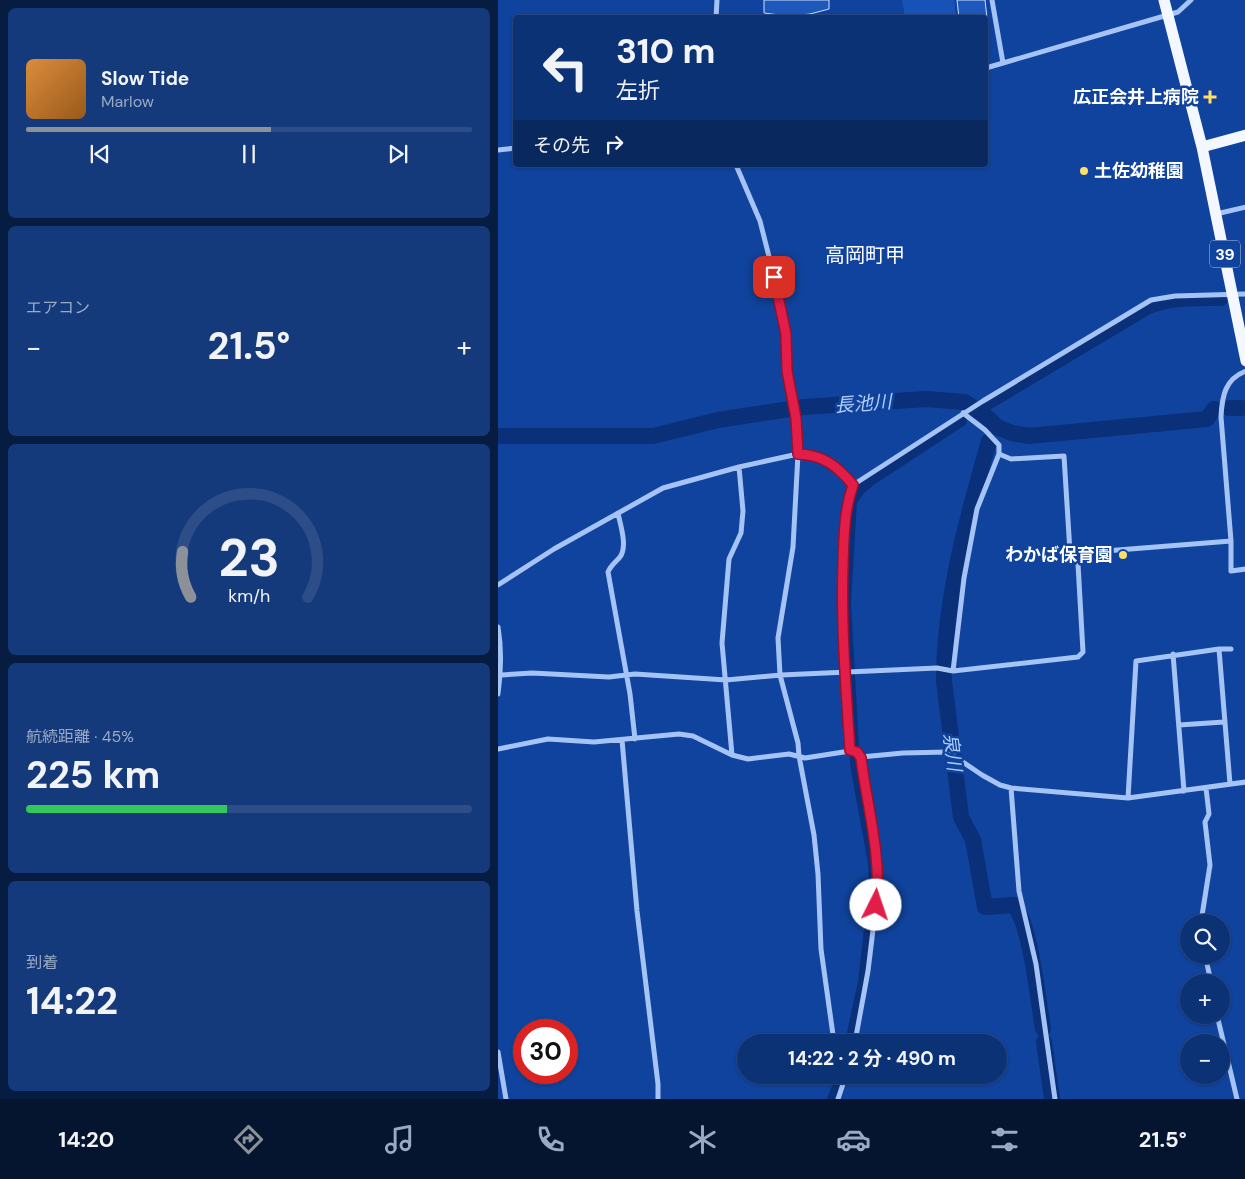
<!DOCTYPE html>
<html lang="ja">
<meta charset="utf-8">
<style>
body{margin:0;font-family:"DM Sans","Noto Sans JP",sans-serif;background:#153a7b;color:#f1f3f6;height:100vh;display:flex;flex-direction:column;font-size:19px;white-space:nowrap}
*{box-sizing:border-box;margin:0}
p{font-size:16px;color:#9aaac5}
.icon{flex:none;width:28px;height:28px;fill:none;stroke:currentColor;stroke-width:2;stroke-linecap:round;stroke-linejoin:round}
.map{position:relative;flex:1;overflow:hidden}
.panel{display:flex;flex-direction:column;gap:8px;padding:8px;background:#071c41;width:498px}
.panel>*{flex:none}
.hud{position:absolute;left:15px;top:15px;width:475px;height:152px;border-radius:5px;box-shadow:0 1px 4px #0004,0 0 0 1px #2c4d88;background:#0c3276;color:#f1f3f6;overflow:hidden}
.tools{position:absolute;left:682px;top:914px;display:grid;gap:10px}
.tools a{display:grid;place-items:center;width:50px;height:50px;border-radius:50%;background:#0c3276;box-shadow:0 1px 4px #0004,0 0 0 1px #2c4d88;font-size:25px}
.speed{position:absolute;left:15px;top:1019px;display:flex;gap:10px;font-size:25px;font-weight:700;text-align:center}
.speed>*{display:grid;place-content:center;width:65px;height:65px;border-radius:50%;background:#0c3276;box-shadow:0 1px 4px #0004,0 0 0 1px #2c4d88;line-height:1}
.speed .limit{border:8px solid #d22;background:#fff;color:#111}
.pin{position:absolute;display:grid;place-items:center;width:42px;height:42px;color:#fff;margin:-21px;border-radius:10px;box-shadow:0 2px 8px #0006}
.me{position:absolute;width:55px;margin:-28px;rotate:4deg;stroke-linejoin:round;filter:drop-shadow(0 0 4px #0008)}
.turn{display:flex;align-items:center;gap:18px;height:105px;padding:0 20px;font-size:22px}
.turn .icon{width:65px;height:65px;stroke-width:2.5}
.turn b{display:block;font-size:35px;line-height:42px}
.then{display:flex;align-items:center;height:48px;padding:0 20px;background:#0003;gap:10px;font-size:19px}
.big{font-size:38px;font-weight:700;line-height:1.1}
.panel .tile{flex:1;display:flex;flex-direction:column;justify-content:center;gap:8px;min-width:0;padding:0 18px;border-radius:8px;background:#153a7b}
.panel .dial{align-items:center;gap:0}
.dial svg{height:130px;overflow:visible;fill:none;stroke:#2c4d88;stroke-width:7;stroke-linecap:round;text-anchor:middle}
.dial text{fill:#f1f3f6;stroke:none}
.song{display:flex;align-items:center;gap:15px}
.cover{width:60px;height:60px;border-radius:8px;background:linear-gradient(135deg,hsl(30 70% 55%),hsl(30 70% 35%))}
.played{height:5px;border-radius:2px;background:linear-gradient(90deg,#8c9099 55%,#2c4d88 55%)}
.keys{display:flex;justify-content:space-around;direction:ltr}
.heat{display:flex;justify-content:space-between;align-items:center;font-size:28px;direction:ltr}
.charge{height:8px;border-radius:4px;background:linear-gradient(90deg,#34c759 45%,#2c4d88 0)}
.trip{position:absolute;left:239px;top:1034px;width:270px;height:50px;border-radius:25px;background:#0c3276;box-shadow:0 1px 4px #0004,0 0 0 1px #2c4d88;font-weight:700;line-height:50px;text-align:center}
.menu{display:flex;height:80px;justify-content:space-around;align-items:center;background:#05142f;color:#9aaac5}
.menu .icon{width:35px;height:35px}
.menu .current{color:#8c9099}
.menu b{font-size:22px;color:#f1f3f6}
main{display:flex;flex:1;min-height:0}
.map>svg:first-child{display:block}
.green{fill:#1753b7}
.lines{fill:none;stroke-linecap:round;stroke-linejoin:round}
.canal{stroke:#093078;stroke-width:10}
.river{stroke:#093078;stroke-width:16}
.building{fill:#1e58bc;stroke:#cde0fe}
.minor{stroke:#a5c3f5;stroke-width:5}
.primary{stroke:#f3f7ff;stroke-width:11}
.route-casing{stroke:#92132f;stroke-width:12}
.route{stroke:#e11d48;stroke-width:9}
.poi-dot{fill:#ffdf69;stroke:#10439d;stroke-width:2}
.labels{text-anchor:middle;stroke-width:5;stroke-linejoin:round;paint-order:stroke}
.shield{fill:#10439d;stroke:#b7c7e2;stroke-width:1}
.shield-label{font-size:16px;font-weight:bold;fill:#fff}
.poi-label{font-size:18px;font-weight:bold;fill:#fff;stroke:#10439d;text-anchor:end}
.water-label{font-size:19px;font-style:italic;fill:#b1cdfb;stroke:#10439d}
.quarter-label{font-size:20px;fill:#fff;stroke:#10439d}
</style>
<main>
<section class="panel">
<div class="tile">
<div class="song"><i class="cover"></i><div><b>Slow Tide</b><p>Marlow</p></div></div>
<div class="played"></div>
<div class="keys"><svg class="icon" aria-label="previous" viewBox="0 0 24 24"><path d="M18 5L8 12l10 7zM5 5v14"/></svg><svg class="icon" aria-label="pause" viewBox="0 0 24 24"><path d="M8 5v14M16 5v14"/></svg><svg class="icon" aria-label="next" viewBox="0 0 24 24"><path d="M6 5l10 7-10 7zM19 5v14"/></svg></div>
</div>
<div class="tile"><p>エアコン</p>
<div class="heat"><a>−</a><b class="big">21.5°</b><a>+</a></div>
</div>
<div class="tile dial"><svg viewBox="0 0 100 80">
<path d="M14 69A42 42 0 1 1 86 69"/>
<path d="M14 69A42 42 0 0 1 9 41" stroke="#8c9099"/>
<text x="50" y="56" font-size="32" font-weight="700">23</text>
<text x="50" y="72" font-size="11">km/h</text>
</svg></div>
<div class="tile"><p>航続距離 · 45%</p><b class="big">225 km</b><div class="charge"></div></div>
<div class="tile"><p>到着</p><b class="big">14:22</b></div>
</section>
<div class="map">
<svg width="748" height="1099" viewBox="0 0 748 1099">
<rect width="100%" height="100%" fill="#10439d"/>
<path class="green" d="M404,0h52l2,17h-51z"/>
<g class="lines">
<path class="canal" d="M477,413l174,-104c24,-9 48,-8 73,-8
M352,1042l13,-60 11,-97 -1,-22 -18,-99 -9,-161 6,-102 8,-11 12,-10 90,-59
M334,1099l10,-24"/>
<path class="river" d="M731,408h12
M0,436h155l65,-16 85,-13 123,-8 39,3 23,16 9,9 15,6 17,3 178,-17 7,-10
M491,441c-22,77 -45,159 -45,240l17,136 12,23 12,67 29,-2c17,21 24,95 29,124
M546,1042l8,57"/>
</g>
<path class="building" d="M266,0h65v9l-19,5 -22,2 -24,-3z
M459,0h28l2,18h-28z"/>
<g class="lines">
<path class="minor" d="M494,0l11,63
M218,18l1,-18
M488,68l192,-56 13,-12
M0,150l18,-2
M238,165l24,56 19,75 7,37 1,38 9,46 2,37 -5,93 -15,91 2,37 18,68 1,13 15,79 4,39 3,75 13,93
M718,214l30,-7
M241,467l4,44 -2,22 -12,26 -7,84 10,112 16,4 41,-5 16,4 45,-7 7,1 4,5 42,-4 45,-1 34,23 18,10 11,3 117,10 118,-16
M120,513c2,11 10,33 2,44 -4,5 -9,8 -12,15l22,122 5,45
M733,541v30l15,-2
M576,558l6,-5 151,-12 -10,-124c1,-21 4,-38 25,-46
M0,585l56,-36 109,-61 76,-21 59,-13c26,1 39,12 55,31
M0,627c4,23 3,45 0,67
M721,649h12
M675,654l11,137
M455,671l11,-93 13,-69 22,-55v-9l-14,-15 -22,-17
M3,675l31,-2 77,4 26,-3 91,6 55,-5 156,-7 16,3 125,-14 5,-5 -5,-88 -8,-12 -6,-96 -53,3 -12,-5
M681,725l45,-3
M124,740l15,171 21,173v15
M0,749l50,-10 46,3 85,-8 14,2 39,19
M352,751c-4,-63 -9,-125 -7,-187 1,-28 1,-53 10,-79l130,-84 168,-101 24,-4 71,-2
M513,788l8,103 17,73 19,135
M630,798l8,-137 83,-12 11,135
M703,922l9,-57 -5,-43 4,-8 -3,-26
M707,955l6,27
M719,1015l20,84
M357,1042l13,-71 10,-82 -1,-28 -16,-104
M0,1052l8,47
M340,1099l8,-24"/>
<path class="primary" d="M666,0l38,147 44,214
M704,147l44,-12"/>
</g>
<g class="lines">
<defs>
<path id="route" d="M276,277l12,57 1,37 9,47 2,36c26,1 39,12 55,31 -9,26 -9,52 -10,79 -2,62 3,124 7,186l7,2 4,6c6,48 21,98 15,147"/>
</defs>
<use href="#route" class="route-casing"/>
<use href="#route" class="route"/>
</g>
<g class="poi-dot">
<path d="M709.5 89.5h5v5h5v5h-5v5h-5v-5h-5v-5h5z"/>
<circle cx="586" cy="171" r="5"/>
<circle cx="625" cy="555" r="5"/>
</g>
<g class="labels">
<rect class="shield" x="712" y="240.5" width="30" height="27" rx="4"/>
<g class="shield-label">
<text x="727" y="260">39</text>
</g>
<g class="poi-label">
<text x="701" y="103">広正会井上病院</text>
<text x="596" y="177" text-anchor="start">土佐幼稚園</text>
<text x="615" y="561">わかば保育園</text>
</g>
<g class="water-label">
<text transform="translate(365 403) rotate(-4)" y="7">長池川</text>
<text transform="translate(455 752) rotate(83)" y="7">泉川</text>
</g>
<g class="quarter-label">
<text x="367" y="262">高岡町甲</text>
</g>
</g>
</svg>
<div class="tools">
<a><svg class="icon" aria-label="search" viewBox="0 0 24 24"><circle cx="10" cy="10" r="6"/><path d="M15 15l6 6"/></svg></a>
<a>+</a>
<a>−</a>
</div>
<div class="speed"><div class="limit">30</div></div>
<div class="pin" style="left:276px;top:277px;background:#d93025"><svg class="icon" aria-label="arrive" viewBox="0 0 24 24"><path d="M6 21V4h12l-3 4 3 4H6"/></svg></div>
<svg class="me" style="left:378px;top:905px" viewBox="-20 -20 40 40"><circle r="19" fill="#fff"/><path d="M0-13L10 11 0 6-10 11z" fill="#e11d48"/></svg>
<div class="trip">14:22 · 2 分 · 490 m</div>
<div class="hud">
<div class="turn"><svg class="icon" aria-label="left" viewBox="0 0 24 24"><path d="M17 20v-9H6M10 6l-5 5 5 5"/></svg><div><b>310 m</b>左折</div></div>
<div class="then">その先<svg class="icon" aria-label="right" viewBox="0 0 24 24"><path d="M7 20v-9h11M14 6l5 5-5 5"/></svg></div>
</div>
</div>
</main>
<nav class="menu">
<b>14:20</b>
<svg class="icon current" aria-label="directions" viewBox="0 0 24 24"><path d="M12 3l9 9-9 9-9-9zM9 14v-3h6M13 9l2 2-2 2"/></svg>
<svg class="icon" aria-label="music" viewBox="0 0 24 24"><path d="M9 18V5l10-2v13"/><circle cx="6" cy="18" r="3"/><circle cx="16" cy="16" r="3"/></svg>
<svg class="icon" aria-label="phone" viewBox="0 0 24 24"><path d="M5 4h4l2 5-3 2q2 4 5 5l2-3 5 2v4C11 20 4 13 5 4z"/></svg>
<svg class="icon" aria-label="climate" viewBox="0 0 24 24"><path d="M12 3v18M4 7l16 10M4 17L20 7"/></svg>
<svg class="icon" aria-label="car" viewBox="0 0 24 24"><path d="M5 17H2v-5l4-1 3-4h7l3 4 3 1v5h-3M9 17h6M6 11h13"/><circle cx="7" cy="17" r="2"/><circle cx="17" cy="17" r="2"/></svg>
<svg class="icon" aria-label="filters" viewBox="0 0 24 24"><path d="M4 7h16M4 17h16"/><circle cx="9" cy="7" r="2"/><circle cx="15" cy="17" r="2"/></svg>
<b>21.5°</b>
</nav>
